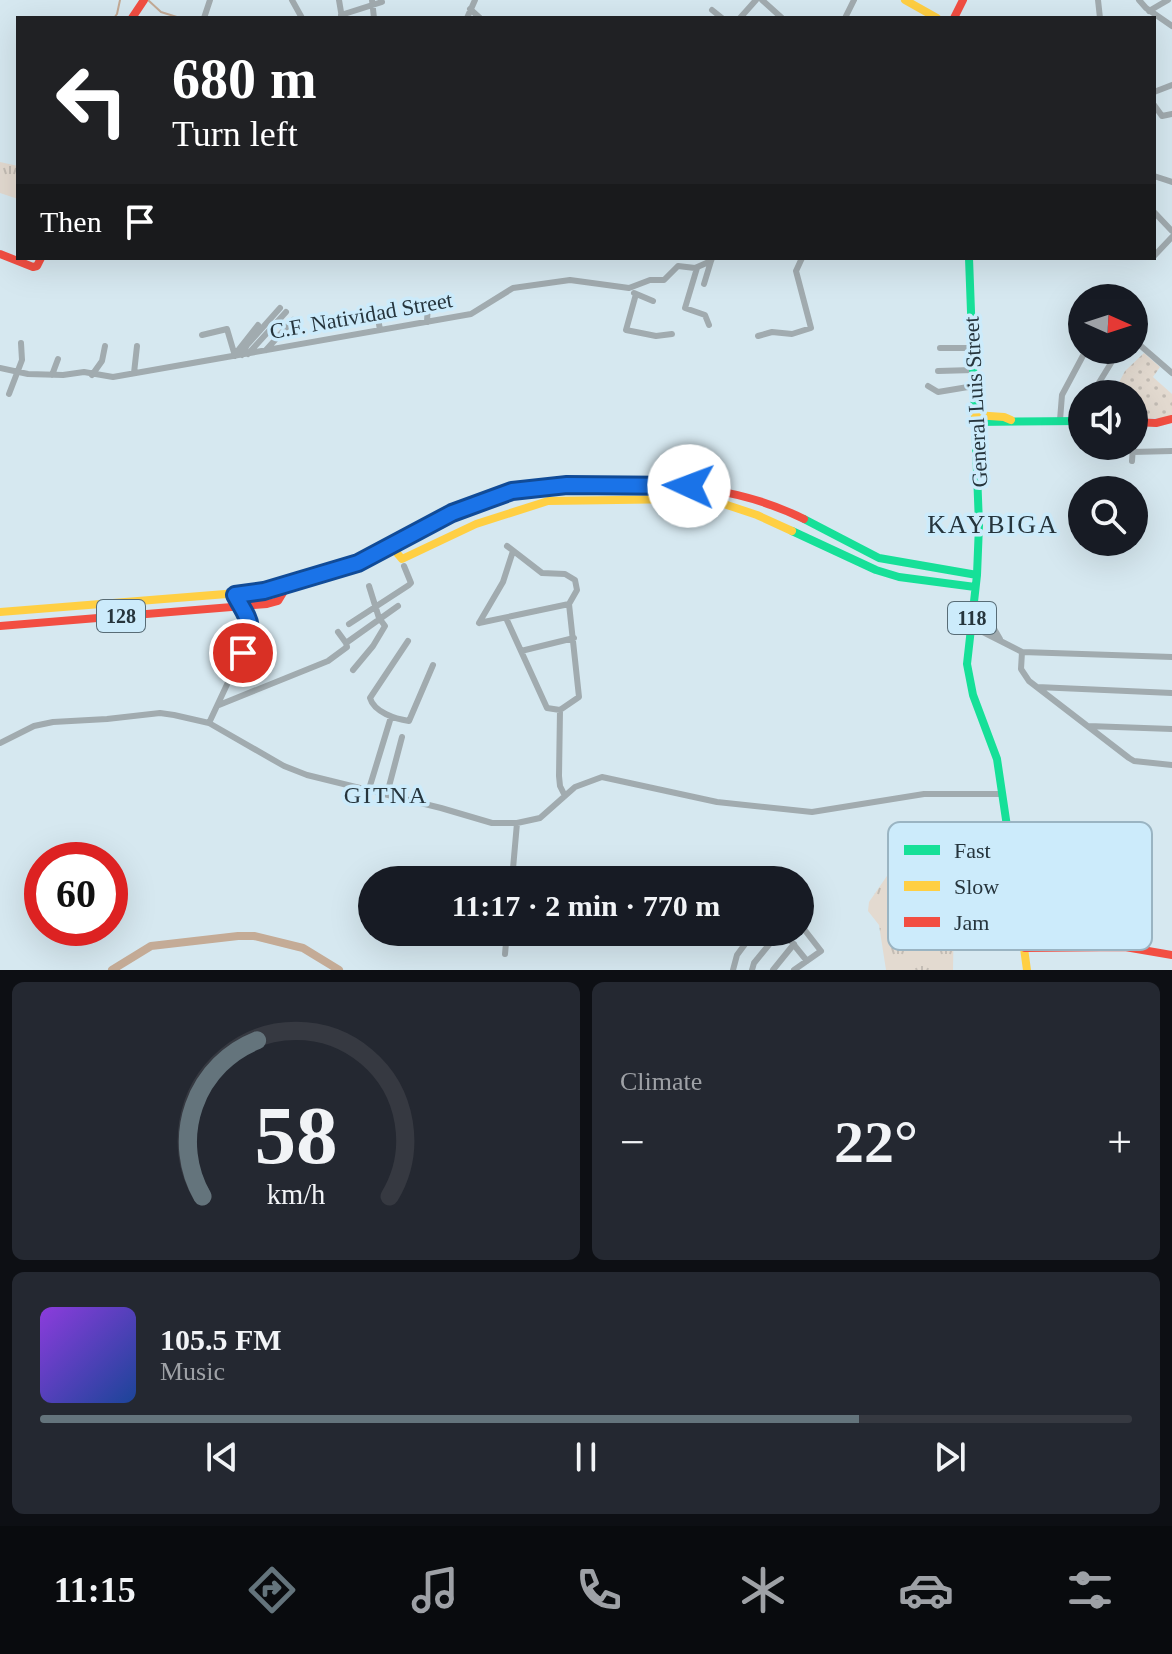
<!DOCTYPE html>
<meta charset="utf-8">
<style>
body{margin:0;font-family:"Times New Roman",serif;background:#242831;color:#f1f3f6;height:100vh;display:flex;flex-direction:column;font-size:30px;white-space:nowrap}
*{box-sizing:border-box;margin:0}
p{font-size:26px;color:#9ea1a6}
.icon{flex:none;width:44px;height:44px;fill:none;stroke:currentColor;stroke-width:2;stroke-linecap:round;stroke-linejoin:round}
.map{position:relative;height:970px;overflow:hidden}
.panel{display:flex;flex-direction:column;gap:12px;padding:12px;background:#0d0f14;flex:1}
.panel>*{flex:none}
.banner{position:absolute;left:16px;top:16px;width:1140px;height:244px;border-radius:0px;box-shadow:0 8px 32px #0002;background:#202124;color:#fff;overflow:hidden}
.needle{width:52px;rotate:93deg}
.controls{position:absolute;left:1068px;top:284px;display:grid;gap:16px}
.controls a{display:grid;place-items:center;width:80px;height:80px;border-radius:50%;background:#171b24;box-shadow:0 8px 32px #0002;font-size:40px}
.speed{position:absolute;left:24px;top:842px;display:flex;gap:16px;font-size:40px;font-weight:700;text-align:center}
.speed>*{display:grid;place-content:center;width:104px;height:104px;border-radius:50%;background:#171b24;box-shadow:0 8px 32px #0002;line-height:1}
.speed .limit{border:12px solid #d22;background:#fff;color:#111}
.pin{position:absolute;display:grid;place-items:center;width:68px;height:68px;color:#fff;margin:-34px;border:4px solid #fff;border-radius:50%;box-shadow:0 2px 8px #0007}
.me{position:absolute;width:88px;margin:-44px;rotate:272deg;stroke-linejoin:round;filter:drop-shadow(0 0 6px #0008)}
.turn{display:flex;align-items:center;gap:28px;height:168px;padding:0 24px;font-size:36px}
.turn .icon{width:104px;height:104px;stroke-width:2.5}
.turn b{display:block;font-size:56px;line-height:68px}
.then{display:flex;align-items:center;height:76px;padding:0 24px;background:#0003;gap:16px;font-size:30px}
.big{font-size:60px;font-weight:600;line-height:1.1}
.panel .tile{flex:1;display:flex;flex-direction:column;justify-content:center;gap:12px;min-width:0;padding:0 28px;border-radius:12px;background:#242831}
.panel .dial{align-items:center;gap:0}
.dial svg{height:208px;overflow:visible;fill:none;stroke:#363941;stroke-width:7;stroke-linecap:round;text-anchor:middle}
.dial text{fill:#f1f3f6;stroke:none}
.song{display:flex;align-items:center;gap:24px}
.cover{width:96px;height:96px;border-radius:12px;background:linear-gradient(135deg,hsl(270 70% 55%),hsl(220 70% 35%))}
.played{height:8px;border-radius:4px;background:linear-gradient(90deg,#64747c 75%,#363941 75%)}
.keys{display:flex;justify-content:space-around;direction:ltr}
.heat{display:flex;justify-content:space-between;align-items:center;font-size:44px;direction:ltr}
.panel .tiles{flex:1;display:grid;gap:12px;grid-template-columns:1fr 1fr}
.tile:last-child{grid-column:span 2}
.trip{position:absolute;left:358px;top:866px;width:456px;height:80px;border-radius:40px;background:#171b24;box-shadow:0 8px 32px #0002;font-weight:600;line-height:80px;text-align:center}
.tab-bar{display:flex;height:128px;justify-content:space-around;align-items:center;background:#090b0e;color:#9ea1a6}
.tab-bar .icon{width:56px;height:56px}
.tab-bar .current{color:#64747c}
.tab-bar b{font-size:36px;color:#f1f3f6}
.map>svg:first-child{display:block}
.grass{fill:url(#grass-tufts)}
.park{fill:url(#park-dots)}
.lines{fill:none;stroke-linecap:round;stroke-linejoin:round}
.stream{stroke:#c4ab96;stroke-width:2}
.river{stroke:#c4ab96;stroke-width:8}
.street{stroke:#a1abaf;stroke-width:6}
.fast{stroke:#16e098;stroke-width:8}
.slow{stroke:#ffcf43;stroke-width:8}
.jam{stroke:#f24e42;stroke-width:8}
.route-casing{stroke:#114b97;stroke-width:20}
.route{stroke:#1a73e8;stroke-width:14}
.labels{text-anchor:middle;stroke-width:7;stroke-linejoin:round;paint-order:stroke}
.shield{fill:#ccebfb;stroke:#586c76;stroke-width:2}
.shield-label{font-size:20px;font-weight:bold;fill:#26353d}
.street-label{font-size:22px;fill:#26353d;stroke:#ccebfb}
.neighbourhood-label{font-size:24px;letter-spacing:2px;fill:#26353d;stroke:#ccebfb}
.quarter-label{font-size:26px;letter-spacing:2px;fill:#26353d;stroke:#ccebfb}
.key{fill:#ccebfb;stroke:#9ab4c2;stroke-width:2}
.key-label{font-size:22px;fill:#26353d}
</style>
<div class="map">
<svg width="1172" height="970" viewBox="0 0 1172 970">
<defs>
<pattern id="grass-tufts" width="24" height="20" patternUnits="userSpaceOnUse" patternTransform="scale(2)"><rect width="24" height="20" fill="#e3dad0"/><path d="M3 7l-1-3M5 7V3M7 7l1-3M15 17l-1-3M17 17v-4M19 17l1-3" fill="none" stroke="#c3bcb4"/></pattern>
<pattern id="park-dots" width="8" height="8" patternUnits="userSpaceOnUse" patternTransform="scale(2)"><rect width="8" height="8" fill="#e3dad0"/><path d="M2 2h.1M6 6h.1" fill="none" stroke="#c3bcb4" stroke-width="1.8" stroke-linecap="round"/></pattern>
</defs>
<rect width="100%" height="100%" fill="#d6e8f0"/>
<path class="grass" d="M0,162l18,4v33l-18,-6z
M929,839l8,28 12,-1 5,49 -1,55h-67l-7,-45 -11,-14 1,-9 42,-61z"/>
<path class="park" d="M1144,353l16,14 -7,10 19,17v21l-9,3h-29v-24h-21l12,-23z"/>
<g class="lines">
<path class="stream" d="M148,0l13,12 19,6
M114,18l3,-4 3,-14"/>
<path class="river" d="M112,970l39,-24 87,-10h16l49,12 36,22"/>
<path class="street" d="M292,0l10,18
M339,0l3,18
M372,0l2,18
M762,0l20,18
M1098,0l2,18
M1139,0l7,8 26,18
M470,9l10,9
M712,10l10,8
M1149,11l19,-11
M341,15l41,-13
M204,18l6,-18
M467,18l8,-18
M740,18l16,-18
M845,18l9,-18
M1154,92l18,-7
M1154,105l8,11 10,-2
M1154,176l18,6
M1154,212l18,19
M1154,256l18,-19
M697,268l-12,40 20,7 4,10
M704,284l7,-23
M634,293l19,8
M636,294l-10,36 30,6 16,-2
M377,312l3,18
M427,322l1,-19
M1134,327l2,-3
M202,335l25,-6 8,27
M758,336l14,-4 20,2 19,-6 -15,-57 6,-13
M1134,340l38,33
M940,348h32
M266,350l27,-30
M236,353l22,-28
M248,354l38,-42
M242,355l5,-10 33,-37
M0,368l28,6 35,1 21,-3 29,5 358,-63 42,-26 57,-8 59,8 21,-8h14l14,-14 17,2 16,-7 1,-3
M938,371l35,-1
M134,373l3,-27
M52,375l6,-16
M92,375l10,-14 3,-15
M928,386l10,6 36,-6
M9,394l13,-34 -1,-17
M1092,394l27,-44
M1060,420l2,-25 24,-45
M1132,452l40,-1
M1132,461l1,-15
M972,616l21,11 7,12
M506,618l41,90 13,2 19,-13 -10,-93 8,-14 -2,-10 -10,-6 -23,-1 -35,-27
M479,623l90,-19
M479,623l24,-41 10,-31
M349,624l60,-39 2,-2 -7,-17
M971,626l51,26 150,5
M338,632l8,11
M408,641l-38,57c4,14 25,21 39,23l24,-56
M521,651l53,-13
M1022,652l-1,17 8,12 100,77 5,3 38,4
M353,670l20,-24 12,-20 -6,-8 -10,-32
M1037,687l135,6
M219,705l109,-44 19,-14 -1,-4 52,-37
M560,710l-1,66 1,10 5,10
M209,723l43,-92 -2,-11 -15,-25
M1088,726l84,3
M0,743l34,-17 19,-4 54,-3 53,-6 14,2 35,8 75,43 23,9 134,33 51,15h25l23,-5 35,-31 27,-10 115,25 95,10 112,-18h77
M369,789l22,-72
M387,794l15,-57
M512,880l5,-57
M770,932l20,8 17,21
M505,954l2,-22
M733,970l4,-15 17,-23
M752,970l2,-7 22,-27
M773,970l21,-26
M794,970l27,-19 -21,-27"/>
<path class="fast" d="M969,258l10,267 -2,50 -10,89 6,31 24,64 11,74
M975,422l107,-1
M804,519l75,39 98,17
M792,531l84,39 23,7 76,10"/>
<path class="slow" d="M905,0l32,18
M975,415l29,2 7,3
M391,546l11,13 74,-35 72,-23 138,-2 38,5 33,11 35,16
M0,612l264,-21 94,-28 64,-36 71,-30
M1008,833l19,137"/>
<path class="jam" d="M132,18l12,-18
M954,18l9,-18
M0,254l33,13 4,-1 4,-8
M1134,422l22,1 16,-4
M493,497c39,-12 77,-12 117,-12 71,-1 129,2 194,34
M0,626l267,-22 11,-3 11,-18
M1025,948l100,-1 47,8"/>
</g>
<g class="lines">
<defs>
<path id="route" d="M243,653c13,-29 6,-32 -8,-58l29,-4 94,-28 94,-50 60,-22 55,-6 122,1"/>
</defs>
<use href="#route" class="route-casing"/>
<use href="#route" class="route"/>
</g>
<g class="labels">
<g class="shield">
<rect x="97" y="600" width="48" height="32" rx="6"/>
<rect x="948" y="602" width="48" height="32" rx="6"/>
</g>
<g class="shield-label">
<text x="121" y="623">128</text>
<text x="972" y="625">118</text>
</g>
<g class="street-label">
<text transform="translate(361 315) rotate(-10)" y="8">C.F. Natividad Street</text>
<text transform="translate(975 402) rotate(-93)" y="8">General Luis Street</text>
</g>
<g class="neighbourhood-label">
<text x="386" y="803">GITNA</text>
</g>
<g class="quarter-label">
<text x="993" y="533">KAYBIGA</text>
</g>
</g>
<rect x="888" y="822" width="264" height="128" rx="12" class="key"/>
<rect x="904" y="845" width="36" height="10" fill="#16e098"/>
<rect x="904" y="881" width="36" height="10" fill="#ffcf43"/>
<rect x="904" y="917" width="36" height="10" fill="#f24e42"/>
<g class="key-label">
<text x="954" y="858">Fast</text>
<text x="954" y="894">Slow</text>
<text x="954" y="930">Jam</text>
</g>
</svg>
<div class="controls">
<a><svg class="needle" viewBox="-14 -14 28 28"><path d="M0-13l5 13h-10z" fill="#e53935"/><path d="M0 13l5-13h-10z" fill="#9ea1a6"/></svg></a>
<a><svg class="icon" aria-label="sound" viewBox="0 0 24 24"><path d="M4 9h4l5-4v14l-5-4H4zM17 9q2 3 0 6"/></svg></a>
<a><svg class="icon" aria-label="search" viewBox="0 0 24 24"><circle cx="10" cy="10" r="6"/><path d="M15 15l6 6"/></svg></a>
</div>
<div class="speed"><div class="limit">60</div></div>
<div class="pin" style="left:243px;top:653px;background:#d93025"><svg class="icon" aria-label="arrive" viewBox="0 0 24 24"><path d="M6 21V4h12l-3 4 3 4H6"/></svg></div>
<svg class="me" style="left:689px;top:486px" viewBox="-20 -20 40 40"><circle r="19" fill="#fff"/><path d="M0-13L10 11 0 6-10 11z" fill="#1a73e8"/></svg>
<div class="trip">11:17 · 2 min · 770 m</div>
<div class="banner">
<div class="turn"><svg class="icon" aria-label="left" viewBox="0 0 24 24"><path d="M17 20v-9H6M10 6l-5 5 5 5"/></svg><div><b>680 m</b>Turn left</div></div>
<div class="then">Then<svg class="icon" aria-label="arrive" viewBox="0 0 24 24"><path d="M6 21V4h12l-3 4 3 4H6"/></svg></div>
</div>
</div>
<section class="panel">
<div class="tiles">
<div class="tile dial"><svg viewBox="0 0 100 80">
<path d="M14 69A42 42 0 1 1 86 69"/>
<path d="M14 69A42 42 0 0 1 35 9" stroke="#64747c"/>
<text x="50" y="56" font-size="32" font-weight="700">58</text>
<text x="50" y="72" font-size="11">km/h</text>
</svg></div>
<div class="tile"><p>Climate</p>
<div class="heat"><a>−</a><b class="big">22°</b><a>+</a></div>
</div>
<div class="tile">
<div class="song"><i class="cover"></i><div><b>105.5 FM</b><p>Music</p></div></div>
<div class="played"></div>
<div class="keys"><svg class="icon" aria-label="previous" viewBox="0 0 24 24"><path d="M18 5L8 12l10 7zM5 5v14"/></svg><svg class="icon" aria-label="pause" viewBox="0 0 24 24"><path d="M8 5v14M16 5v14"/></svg><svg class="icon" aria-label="next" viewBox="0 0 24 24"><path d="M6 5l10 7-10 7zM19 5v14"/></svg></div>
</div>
</div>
</section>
<nav class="tab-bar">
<b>11:15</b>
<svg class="icon current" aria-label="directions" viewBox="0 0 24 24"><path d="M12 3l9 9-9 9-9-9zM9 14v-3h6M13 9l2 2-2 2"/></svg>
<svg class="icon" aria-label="music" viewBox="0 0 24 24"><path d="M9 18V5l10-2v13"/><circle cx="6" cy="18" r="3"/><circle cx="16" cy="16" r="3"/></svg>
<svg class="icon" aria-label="phone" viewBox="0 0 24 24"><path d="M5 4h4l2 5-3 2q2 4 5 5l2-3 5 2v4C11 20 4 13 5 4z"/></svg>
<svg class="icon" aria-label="climate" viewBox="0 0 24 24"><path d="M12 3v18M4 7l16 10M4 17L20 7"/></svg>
<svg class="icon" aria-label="car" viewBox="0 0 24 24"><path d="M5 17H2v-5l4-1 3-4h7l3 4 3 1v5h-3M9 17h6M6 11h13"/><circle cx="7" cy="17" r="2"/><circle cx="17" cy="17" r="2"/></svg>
<svg class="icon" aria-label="filters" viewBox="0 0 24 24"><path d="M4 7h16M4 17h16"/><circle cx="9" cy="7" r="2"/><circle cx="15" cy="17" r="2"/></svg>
</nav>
